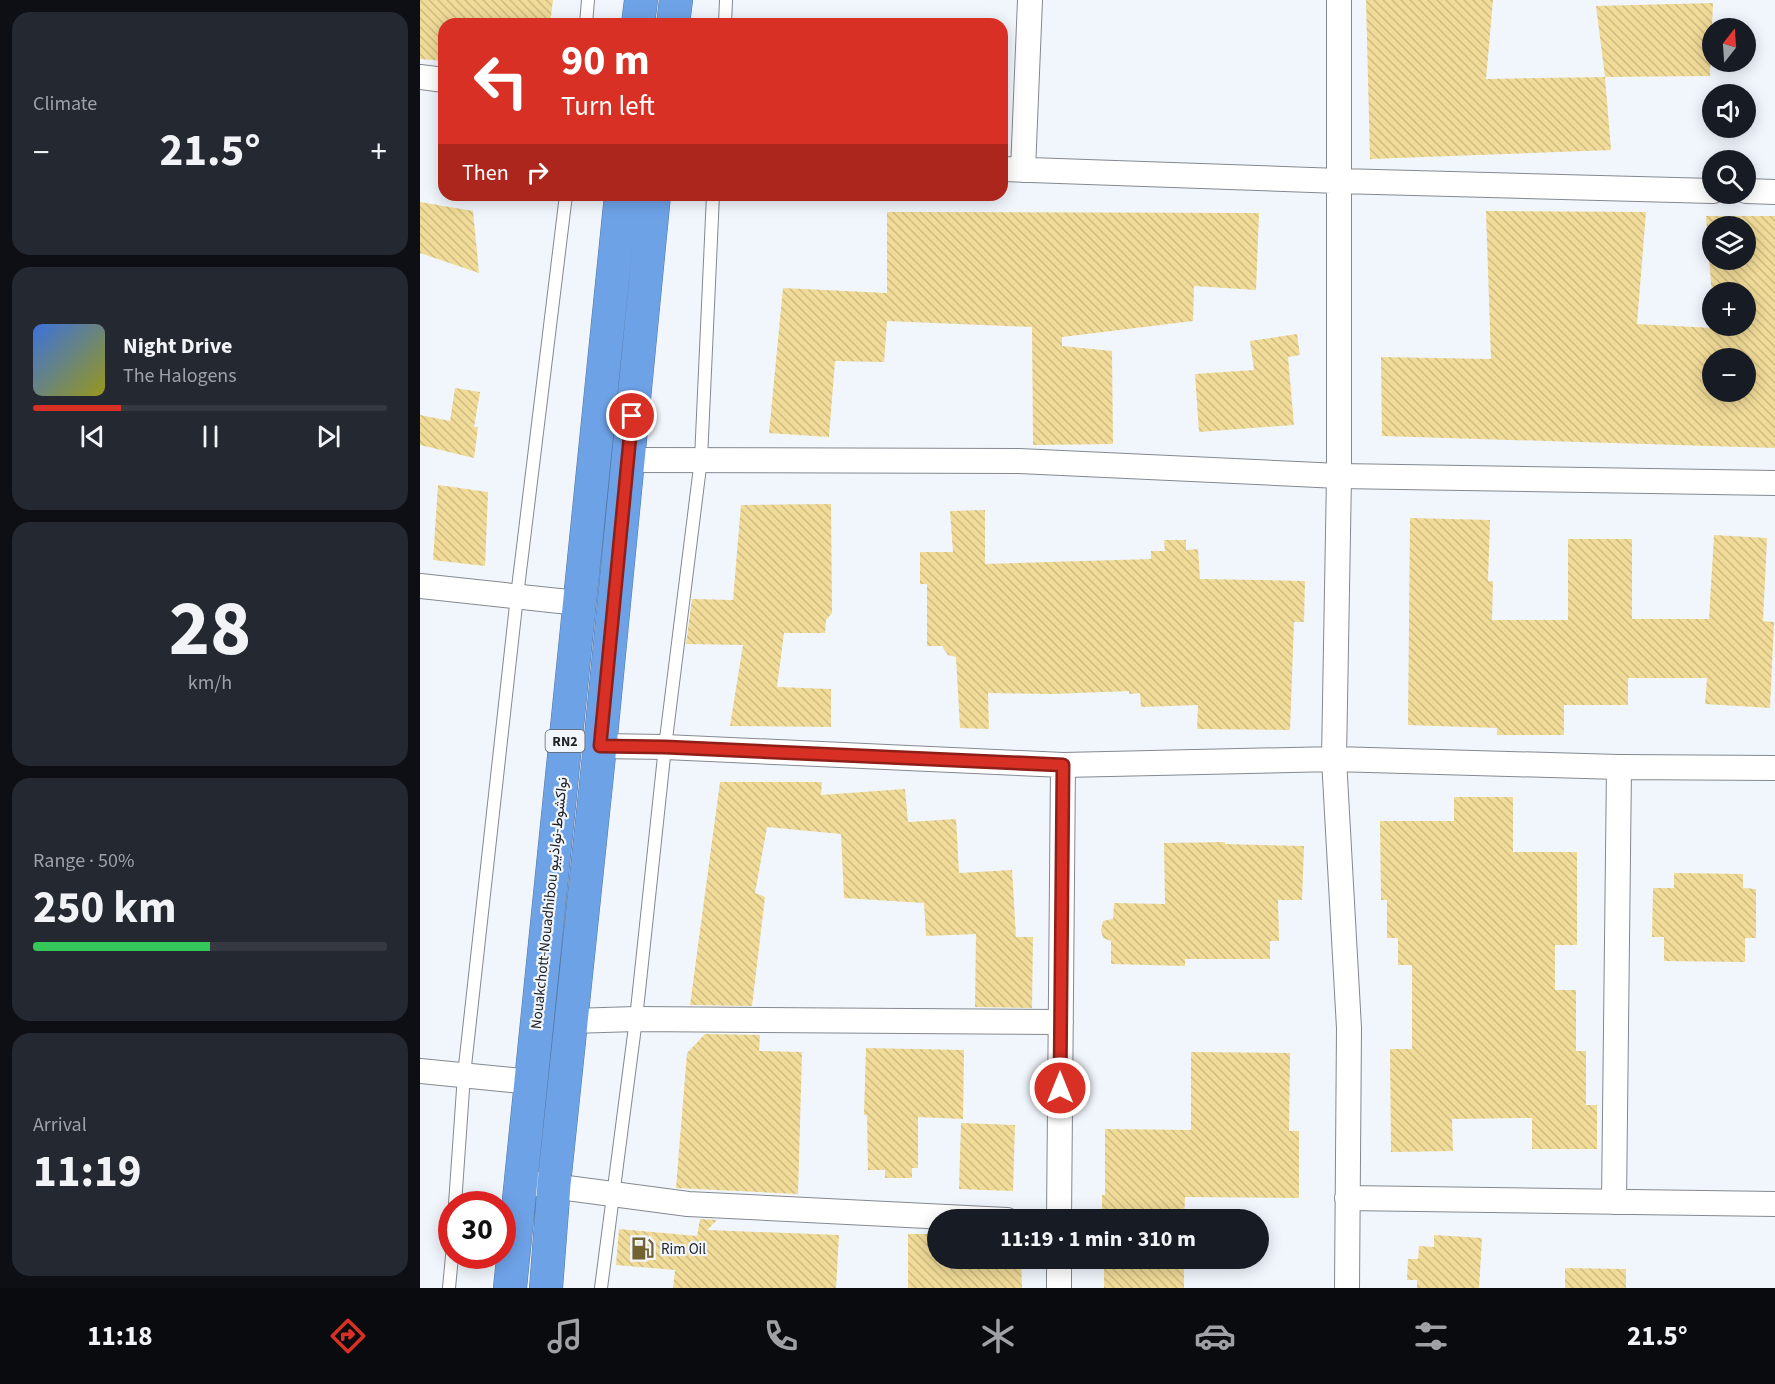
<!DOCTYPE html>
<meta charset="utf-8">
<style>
body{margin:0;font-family:"Source Sans 3",Vazirmatn,sans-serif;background:#242831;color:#f1f3f6;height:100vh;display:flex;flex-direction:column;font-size:22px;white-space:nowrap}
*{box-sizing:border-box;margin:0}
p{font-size:20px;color:#9ea1a6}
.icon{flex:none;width:33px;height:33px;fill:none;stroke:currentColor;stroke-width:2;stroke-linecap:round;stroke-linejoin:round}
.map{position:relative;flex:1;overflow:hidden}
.drawer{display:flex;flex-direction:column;gap:12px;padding:12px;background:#0d0f14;width:420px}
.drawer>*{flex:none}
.banner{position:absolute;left:18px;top:18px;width:570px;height:183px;border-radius:18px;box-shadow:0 3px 15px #0003;background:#d93025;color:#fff;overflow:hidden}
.needle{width:39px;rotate:17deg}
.buttons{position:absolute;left:1282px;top:18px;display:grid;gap:12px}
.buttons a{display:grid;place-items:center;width:54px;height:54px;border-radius:50%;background:#171b24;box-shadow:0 3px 15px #0003;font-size:30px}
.speed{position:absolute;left:18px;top:1191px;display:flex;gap:12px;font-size:30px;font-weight:700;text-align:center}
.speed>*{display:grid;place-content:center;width:78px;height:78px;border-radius:50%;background:#171b24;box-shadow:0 3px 15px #0003;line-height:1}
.speed .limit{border:9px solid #d22;background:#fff;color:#111}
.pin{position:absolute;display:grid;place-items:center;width:51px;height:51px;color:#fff;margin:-26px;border:3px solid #fff;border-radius:50%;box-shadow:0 2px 6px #0007}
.me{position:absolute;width:66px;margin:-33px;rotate:0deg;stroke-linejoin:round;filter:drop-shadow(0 0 4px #0008)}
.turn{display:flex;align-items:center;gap:21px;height:126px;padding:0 24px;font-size:27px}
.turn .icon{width:78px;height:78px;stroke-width:2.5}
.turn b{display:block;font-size:42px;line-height:51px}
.then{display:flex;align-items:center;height:57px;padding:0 24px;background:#0003;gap:12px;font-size:22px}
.big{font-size:45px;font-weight:700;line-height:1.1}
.drawer .widget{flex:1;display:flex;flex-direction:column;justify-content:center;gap:9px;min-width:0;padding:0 21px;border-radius:18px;background:#242831}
.drawer .dial{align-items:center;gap:0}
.dial b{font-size:78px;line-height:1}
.song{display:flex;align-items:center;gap:18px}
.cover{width:72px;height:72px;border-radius:9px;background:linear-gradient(135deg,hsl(220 70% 55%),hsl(60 70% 35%))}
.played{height:6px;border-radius:3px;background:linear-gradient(90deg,#d93025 25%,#363941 25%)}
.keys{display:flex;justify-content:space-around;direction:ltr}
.heat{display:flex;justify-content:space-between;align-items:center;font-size:33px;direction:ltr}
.charge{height:9px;border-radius:4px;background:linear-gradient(90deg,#34c759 50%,#363941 0)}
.trip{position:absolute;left:507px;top:1209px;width:342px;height:60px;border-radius:30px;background:#171b24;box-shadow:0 3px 15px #0003;font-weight:700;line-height:60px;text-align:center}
.tab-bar{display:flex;height:96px;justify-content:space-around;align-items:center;background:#090b0e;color:#9ea1a6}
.tab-bar .icon{width:42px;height:42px}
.tab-bar .on{color:#d93025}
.tab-bar b{font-size:27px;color:#f1f3f6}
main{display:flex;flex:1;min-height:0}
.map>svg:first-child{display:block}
.building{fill:url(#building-back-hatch);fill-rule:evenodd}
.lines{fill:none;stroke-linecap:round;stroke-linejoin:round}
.lane-casing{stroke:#84888f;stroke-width:14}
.street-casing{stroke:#84888f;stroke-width:26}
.highway-casing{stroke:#5376a3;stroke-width:34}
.lane{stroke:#fff;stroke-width:12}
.street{stroke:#fff;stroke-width:24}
.highway{stroke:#6ea2e7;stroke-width:33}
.route-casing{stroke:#8d1f18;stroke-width:15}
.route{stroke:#d93025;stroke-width:10}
.labels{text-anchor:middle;stroke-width:4.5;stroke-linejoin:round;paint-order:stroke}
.shield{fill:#f1f6fd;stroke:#5f6266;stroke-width:1.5}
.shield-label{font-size:14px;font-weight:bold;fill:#212325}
.street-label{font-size:15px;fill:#212325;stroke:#f1f6fd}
.poi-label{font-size:15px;fill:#212325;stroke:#f1f6fd;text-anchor:start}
</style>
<main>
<section class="drawer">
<div class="widget"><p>Climate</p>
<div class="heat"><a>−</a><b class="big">21.5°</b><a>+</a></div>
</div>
<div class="widget">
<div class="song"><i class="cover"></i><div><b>Night Drive</b><p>The Halogens</p></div></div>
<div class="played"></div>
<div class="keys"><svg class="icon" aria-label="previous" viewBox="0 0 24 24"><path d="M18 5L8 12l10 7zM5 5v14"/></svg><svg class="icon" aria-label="pause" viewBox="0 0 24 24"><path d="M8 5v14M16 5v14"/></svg><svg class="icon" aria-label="next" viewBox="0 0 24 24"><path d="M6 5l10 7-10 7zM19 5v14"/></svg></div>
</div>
<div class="widget dial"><b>28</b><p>km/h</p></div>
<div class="widget"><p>Range · 50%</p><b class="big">250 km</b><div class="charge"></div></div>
<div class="widget"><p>Arrival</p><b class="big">11:19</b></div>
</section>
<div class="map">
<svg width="1355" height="1288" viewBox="0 0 1355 1288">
<defs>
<pattern id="building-back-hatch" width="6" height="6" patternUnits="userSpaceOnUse" patternTransform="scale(1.5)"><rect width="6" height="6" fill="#f1db98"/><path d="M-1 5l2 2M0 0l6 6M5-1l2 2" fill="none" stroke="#cebc83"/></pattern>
</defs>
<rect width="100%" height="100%" fill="#f1f6fd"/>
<path class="building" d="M0,0h133l-3,24h-106v37l-24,-2z
M946,0h127l-7,79 119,-2 6,73 -241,9z
M1293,3l-3,73 -105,1 -9,-71z
M0,202l53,9 6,62 -59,-20z
M1066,211l160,1 -9,112 77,4v-2h32v-34h-33v18l-7,-94h69v232l-393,-12 -1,-79 110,2zM1293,226h33v34h-33zM1293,358h33v34h-33z
M467,212l372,1 -3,77 -62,-4 -1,35 -131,16v9l50,5 1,93 -80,1 -1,-118 -145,-6 -3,41 -49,-1 -6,76 -60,-4 14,-145 104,5z
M877,334l3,21 -12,2 6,68 -95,7 -4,-58 59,-4 -4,-29z
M35,388l25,4 -6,35h4l-4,31 -54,-13v-30l30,6z
M18,485l50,7 -3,74 -52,-6z
M411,504l1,109 -6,7 -1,13h-41l-7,54 54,2v38l-101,-1 13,-81 -57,-1 6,-45 41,1 8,-95z
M565,510v54l166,-5v-8h14l-1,-11h22v10l12,-1 2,30 105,2 -1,41h-10l-4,108 -93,-1 1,-24 -57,2 -1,-14 -11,1v-3l-77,3 -64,-1 1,36 -29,-1 -4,-71 -8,-2 -6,-9h-15v-62h-7v-32h33l-3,-41z
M990,518l80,2 -2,61h5l-1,39h76v-81h64v80h77l5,-84 53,3 -4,83 11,1 -4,86 -65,-4 2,-26h-79v27h-64v30h-67v-7l-89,-3z
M300,782h102l-1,13 84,-6 3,33 48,-3 3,54 53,-3 4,67h17l-1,71 -57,-1 1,-73 -50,2 -2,-33 -80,-5 -3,-64 -74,-7 -12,66 10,4 -13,109 -62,-1z
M1034,797h59v55h64v93h-22v45h21v61h10v54h11v44h-65v-31l-80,1 1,32 -62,1 -1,-103h22v-84h-14v-27h-11v-38h-6l-1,-79h74z
M805,842v2l79,2 -2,54h-24l1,41h-9v18h-85v7l-74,-2v-23l-8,-3 -2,-8 2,-9 10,-2 1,-16 51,1 -1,-61z
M1254,873l69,1v14l13,1v49h-11v24l-81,-1v-24h-12l1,-49h21z
M285,1034l55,1 -1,16 43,1 -4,142 -122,-6 11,-135z
M446,1048l98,2 -1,69 -45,-2v51h-6v10h-27v-8h-17l-1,-55h-3z
M771,1052l99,1 -1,78h10v67l-114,-1 -1,23h-82v-25h3v-66l86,1z
M541,1123l54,2 -2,66 -54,-2z
M280,1219l17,1 -10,10 132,5 -3,53h-163l2,-18 -59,-5 3,-36 78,7z
M488,1234h30v24h83l1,30h-114z
M1014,1235l48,3 -3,50h-62v-8h-10l1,-21h10l1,-13 15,1z
M684,1258h80v30h-80z
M1145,1268l61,1v19h-61z"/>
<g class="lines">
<defs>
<path id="lane" d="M166,24l2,-24
M305,24l1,-24
M35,1204l9,-129 53,-479 49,-401
M29,1288l3,-32
M181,1288l35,-269 29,-272 36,-288 12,-264"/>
<path id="street" d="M919,0v476l-5,283 15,269 -2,260
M0,77l24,3
M582,169l337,12 374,10
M603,170l7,-170
M1326,191l29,1
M207,460l392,1 320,15 436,7
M0,586l158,17
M180,746l65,1 398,18 271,-6 285,8 156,1
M151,1021l65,-2 425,3
M0,1071l112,11
M117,1184l151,20 319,16
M927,1198l428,6
M1194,1202l5,-435
M639,1220l4,-455
M639,1288v-30"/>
<path id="highway" d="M218,24l3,-24
M253,24l3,-24
M90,1288l111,-1093
M126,1288l8,-104 46,-438 54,-551"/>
</defs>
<use href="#lane" class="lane-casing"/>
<use href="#street" class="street-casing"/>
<use href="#highway" class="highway-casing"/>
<use href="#lane" class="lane"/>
<use href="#street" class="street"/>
<use href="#highway" class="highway"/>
</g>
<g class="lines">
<defs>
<path id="route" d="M212,416l-32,330 65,1 398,18 -3,323"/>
</defs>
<use href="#route" class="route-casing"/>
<use href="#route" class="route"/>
</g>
<defs>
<symbol id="fuel-bare" viewBox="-9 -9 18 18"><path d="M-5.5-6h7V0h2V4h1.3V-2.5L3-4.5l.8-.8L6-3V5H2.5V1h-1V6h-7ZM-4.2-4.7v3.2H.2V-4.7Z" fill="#726330" stroke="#f1f6fd" stroke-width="2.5" paint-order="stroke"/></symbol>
</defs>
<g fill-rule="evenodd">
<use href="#fuel-bare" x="206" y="1232" width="33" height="33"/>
</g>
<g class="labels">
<rect class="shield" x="125.5" y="730" width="39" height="22" rx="4.5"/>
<g class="shield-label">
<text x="145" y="746">RN2</text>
</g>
<g class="street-label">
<text transform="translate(129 903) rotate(-84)" y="5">Nouakchott-Nouadhibou نواكشوط-نواذيبو</text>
</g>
<g class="poi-label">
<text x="241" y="1254">Rim Oil</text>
</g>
</g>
</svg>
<div class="buttons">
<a><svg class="needle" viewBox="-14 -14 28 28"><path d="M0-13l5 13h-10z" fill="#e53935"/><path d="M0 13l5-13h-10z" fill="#9ea1a6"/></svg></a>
<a><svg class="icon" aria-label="sound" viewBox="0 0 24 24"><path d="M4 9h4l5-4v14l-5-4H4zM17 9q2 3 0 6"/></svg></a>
<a><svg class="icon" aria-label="search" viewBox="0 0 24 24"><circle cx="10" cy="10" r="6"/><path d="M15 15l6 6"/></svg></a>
<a><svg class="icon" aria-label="layers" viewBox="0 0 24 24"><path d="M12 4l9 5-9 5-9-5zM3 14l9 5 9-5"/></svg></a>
<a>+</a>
<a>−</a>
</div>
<div class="speed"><div class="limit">30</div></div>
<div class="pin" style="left:212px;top:416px;background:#d93025"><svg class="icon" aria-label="arrive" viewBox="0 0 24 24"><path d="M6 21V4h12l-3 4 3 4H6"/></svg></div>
<svg class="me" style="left:640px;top:1088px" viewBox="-20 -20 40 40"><circle r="17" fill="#d93025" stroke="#fff" stroke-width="3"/><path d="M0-11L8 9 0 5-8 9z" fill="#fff"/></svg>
<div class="trip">11:19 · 1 min · 310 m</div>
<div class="banner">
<div class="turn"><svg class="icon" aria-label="left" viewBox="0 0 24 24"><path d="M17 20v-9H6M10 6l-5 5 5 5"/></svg><div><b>90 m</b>Turn left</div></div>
<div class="then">Then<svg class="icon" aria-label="right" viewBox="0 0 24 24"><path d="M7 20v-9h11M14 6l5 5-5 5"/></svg></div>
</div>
</div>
</main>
<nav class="tab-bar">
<b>11:18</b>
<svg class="icon on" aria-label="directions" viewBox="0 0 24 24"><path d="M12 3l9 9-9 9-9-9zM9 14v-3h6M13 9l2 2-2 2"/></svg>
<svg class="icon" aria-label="music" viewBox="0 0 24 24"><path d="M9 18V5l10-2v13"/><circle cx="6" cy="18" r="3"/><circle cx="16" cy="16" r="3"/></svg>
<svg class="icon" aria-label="phone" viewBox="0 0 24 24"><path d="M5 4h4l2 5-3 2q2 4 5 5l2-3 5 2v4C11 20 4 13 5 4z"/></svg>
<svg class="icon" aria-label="climate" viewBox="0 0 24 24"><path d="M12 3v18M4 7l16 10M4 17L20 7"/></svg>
<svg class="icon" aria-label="car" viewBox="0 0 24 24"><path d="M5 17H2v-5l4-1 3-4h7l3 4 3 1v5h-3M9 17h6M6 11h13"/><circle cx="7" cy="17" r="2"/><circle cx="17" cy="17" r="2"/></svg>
<svg class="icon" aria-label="filters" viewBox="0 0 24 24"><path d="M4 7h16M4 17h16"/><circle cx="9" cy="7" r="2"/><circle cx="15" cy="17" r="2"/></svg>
<b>21.5°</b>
</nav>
